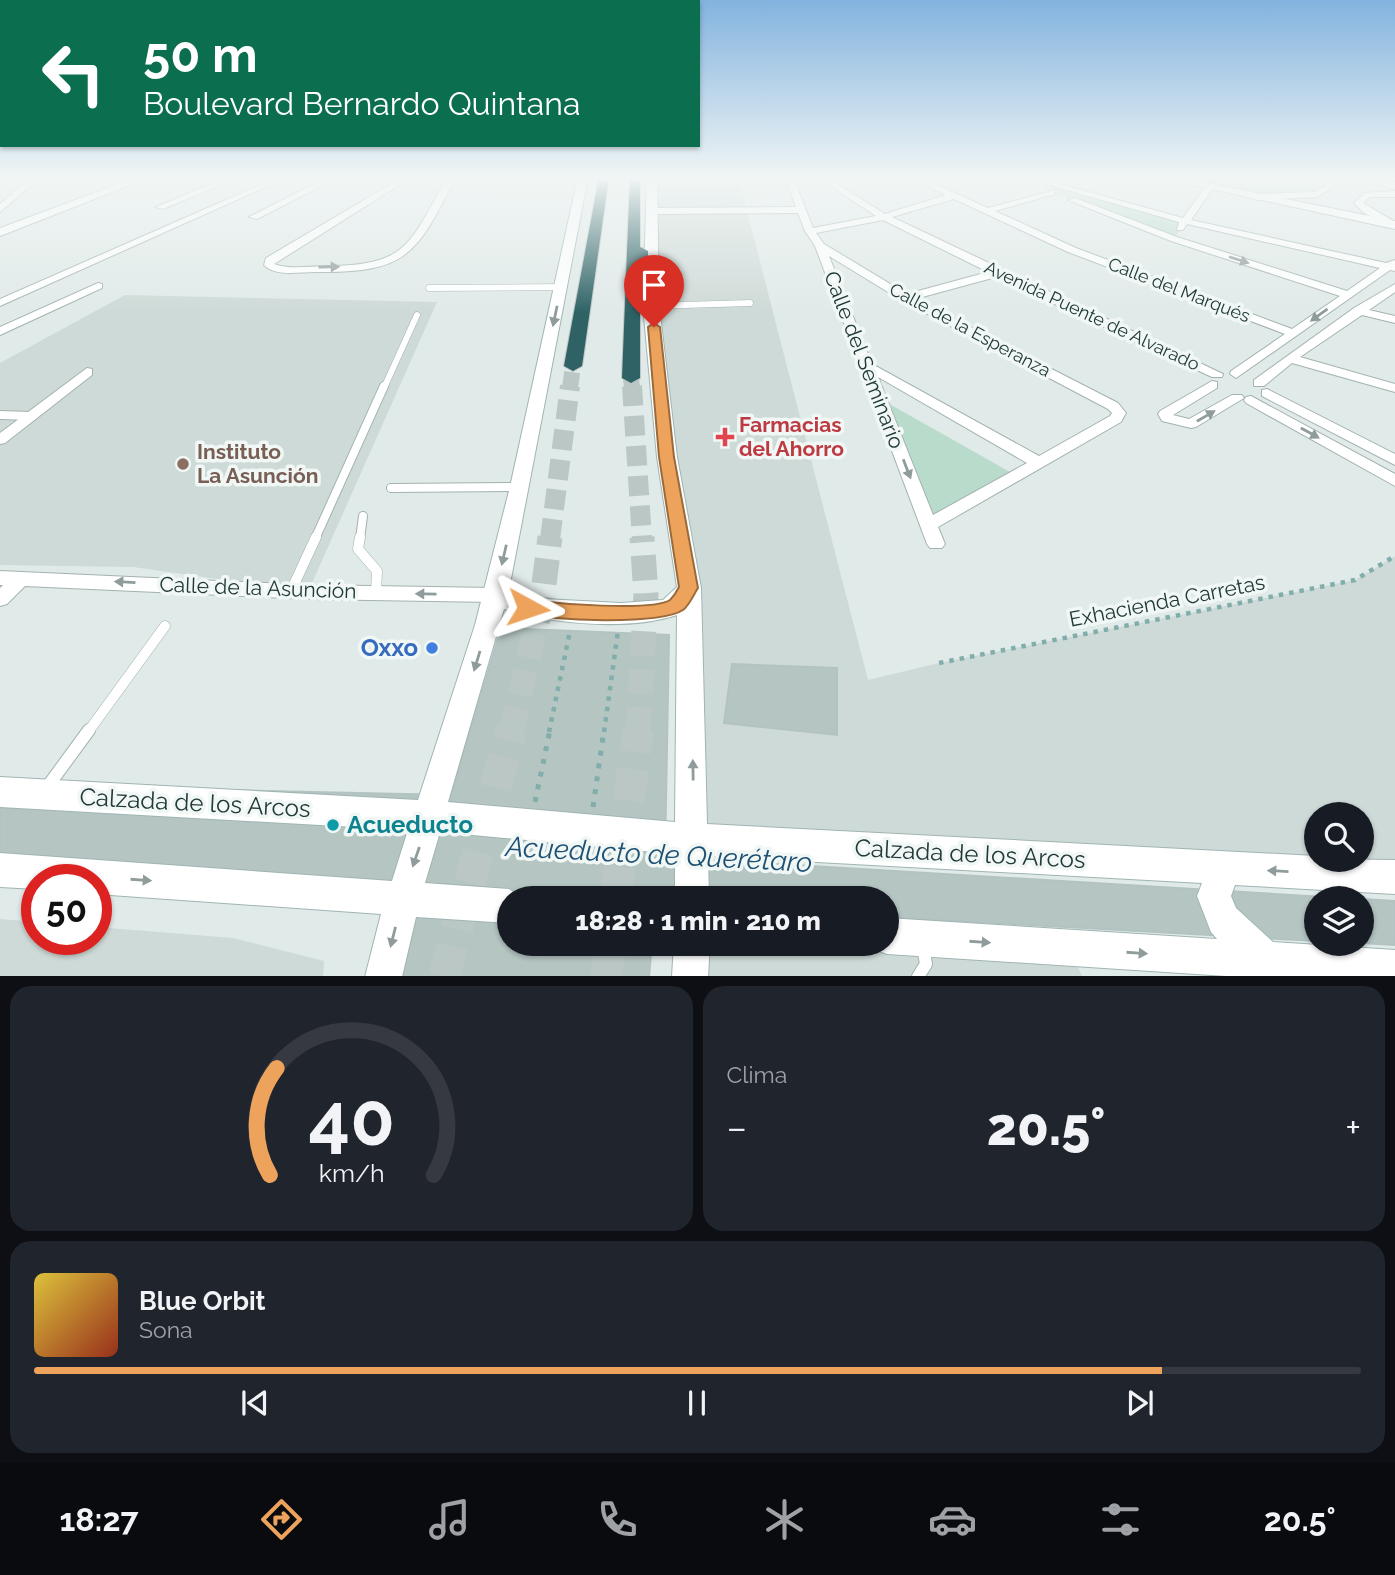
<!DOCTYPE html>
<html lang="es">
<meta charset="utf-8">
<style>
body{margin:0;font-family:Raleway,sans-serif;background:#20242c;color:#f1f3f6;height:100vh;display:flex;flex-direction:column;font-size:26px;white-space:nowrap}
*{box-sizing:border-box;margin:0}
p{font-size:23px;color:#9ea1a6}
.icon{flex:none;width:38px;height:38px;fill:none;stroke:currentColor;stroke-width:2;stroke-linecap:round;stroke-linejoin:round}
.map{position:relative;height:976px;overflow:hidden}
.side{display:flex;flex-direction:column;gap:10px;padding:10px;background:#0d0f14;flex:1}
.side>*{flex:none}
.top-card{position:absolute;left:0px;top:0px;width:700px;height:147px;box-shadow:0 2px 5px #0004;background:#0b6e4f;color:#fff;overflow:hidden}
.controls{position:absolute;left:1304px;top:802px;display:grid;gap:14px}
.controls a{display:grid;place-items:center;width:70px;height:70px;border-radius:50%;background:#171b24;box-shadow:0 2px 5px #0004;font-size:35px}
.speed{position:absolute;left:21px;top:864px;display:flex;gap:14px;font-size:35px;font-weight:700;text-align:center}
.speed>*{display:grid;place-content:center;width:91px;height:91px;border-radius:50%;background:#171b24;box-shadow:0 2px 5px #0004;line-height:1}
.speed .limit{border:10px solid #d22;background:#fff;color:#111}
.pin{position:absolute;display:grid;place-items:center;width:60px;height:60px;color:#fff;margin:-72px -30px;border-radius:50% 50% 50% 0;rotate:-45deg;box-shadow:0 0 7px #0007}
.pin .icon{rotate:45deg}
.me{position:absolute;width:77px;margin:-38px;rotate:95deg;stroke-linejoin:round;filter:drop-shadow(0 0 5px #0008)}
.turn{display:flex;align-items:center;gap:24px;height:147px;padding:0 28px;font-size:32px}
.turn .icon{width:91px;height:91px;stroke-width:2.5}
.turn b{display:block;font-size:49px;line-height:60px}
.big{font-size:52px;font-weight:800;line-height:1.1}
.side .tile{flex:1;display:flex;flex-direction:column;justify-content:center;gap:10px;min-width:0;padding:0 24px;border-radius:21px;background:#20242c}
.side .dial{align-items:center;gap:0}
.dial svg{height:182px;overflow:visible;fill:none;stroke:#363941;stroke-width:7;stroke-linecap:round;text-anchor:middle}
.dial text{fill:#f1f3f6;stroke:none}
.song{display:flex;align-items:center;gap:21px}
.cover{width:84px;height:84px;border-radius:10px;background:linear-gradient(135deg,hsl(50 70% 55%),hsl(10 70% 35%))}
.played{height:7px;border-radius:4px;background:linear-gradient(90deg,#eda35b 85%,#363941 85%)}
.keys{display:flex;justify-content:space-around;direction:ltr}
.heat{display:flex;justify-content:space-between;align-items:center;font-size:38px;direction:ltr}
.side .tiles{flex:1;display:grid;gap:10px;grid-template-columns:1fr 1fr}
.tile:last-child{grid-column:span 2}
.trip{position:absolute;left:497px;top:886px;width:402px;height:70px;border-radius:35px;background:#171b24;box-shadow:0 2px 5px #0004;font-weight:800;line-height:70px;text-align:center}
.tabs{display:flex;height:112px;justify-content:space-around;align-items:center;background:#090b0e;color:#9ea1a6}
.tabs .icon{width:49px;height:49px}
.tabs .active{color:#eda35b}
.tabs b{font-size:32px;color:#f1f3f6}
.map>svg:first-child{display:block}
.built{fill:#cedad7;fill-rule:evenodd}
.green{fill:#b9dbcb}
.building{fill:#b5c5c2;stroke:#b2c3c1;stroke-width:2}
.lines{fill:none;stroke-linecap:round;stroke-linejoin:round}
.highway-tunnel-far3{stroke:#bac7c5;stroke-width:16;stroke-dasharray:16 8;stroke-linecap:butt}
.highway-tunnel-far2{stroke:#bac7c5;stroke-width:20;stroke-dasharray:20 10;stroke-linecap:butt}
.highway-tunnel-far1{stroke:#bac7c5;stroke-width:25;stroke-dasharray:25 13;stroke-linecap:butt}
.highway-tunnel{stroke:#bac7c5;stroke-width:32;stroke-dasharray:32 17;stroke-linecap:butt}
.lane-far3-casing{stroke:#a3b2b0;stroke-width:7}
.lane-far2-casing{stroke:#a3b2b0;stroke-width:10}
.lane-far1-casing{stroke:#a3b2b0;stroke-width:11}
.lane-casing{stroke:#a3b2b0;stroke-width:14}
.street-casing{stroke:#a3b2b0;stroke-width:2}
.secondary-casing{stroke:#9fb5b3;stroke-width:2}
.highway-casing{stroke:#bcc4c4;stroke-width:2}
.path-far1{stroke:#81adaa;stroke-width:4.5;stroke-dasharray:4.5 6;stroke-linecap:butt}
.path{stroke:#81adaa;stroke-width:5;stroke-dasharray:5 8;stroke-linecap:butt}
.lane-far3{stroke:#fff;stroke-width:6}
.lane-far2{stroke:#fff;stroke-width:8}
.lane-far1{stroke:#fff;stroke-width:10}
.lane{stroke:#fff;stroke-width:12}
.street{fill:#fff;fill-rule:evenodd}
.secondary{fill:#fff;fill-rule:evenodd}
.highway{fill:#2e6265;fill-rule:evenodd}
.oneway{fill:#909c9c}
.route{fill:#eda35b;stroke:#9a6a3b;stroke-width:2}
.health-dot{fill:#e0444e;stroke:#f0f7f5;stroke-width:2.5}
.education-dot{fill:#8d6e63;stroke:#f0f7f5;stroke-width:2.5}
.shop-dot{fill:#3f7fe0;stroke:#f0f7f5;stroke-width:2.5}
.culture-dot{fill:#0f9aa8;stroke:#f0f7f5;stroke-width:2.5}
.labels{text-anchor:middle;stroke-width:7;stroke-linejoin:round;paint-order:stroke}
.far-street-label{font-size:18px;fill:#213a39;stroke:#f0f7f5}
.street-label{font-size:21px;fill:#213a39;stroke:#f0f7f5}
.health-label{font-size:21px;font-weight:bold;fill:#be3a42;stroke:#f0f7f5;text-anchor:start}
.education-label{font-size:21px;font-weight:bold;fill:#785e54;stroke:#f0f7f5;text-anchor:start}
.near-shop-label{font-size:24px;font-weight:bold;fill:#366cbe;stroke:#f0f7f5;text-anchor:end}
.near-street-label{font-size:24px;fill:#213a39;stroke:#f0f7f5}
.near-culture-label{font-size:24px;font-weight:bold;fill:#0d838f;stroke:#f0f7f5;text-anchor:start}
.near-water-label{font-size:28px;font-style:italic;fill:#1e5073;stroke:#f0f7f5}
</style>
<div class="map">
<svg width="1395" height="977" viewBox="0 0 1395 977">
<rect width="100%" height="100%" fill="#e0eae8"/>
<path class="built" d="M652,177h86l130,503 71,-17 416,-83 40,-24v321l-704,-38 1,-148 -41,-402zM1316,814h46v45h-46z
M125,295l312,7 -129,290 -175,-25 -133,-2v-202z
M0,919l37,3v18h59v-13l137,11 91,23 -1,15h-323z
M692,943h195l182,5 13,28 -392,1z"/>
<path class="green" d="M1162,177h165l3,1 -1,9c-40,25 -123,0 -167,-10z
M1039,182l146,39 -11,18 -122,-47z
M877,397l142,80 -90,48z"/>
<path class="building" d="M501,628l168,7 -4,222 675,41h-24v43l-429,-24v-19h-378v45h143l-3,34h-265l24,-94 -408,-28v-70l451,10z
M732,664l105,4v67l-113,-12z
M1362,899l33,2v44l-33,-2z"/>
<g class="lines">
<path class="highway-tunnel-far3" d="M631,378l1,10
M570,388l3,-22"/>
<path class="highway-tunnel-far2" d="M632,386l10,153
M550,539l20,-153"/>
<path class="highway-tunnel-far1" d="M511,732l31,-132 8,-63
M638,732l8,-138 -4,-57"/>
<path class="highway-tunnel" d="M616,898l22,-168
M444,977l67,-247
M606,977l4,-34"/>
<defs>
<path id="lane-far3" d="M429,288l132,-1
M651,306l99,-3
M384,388l33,-73"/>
<path id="lane-far2" d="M0,415l31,1
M391,488l129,-1
M315,539l69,-153
M360,539l3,-23"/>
<path id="lane-far1" d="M360,537l-2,12 19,22 -1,22
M291,591l25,-54
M88,732l77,-106"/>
<path id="lane" d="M48,786l41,-56
M918,977l8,-13 -3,-17"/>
<path id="street" d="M32,177h9l-41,35v-8z
M228,177h11l-76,32 -7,-2z
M278,177h10l-288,129v-7z
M403,177h9l-138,87c15,6 38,2 54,2 84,-1 81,-25 120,-89h8c-40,78 -48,96 -141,95 -16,0 -39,5 -51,-7l2,-7z
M785,177h8l20,51 63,-12 -59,-39h9l59,37 61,-19 -36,-18h10l68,31 67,-18v4l-60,17 81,37 216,81 48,-33 -169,-55 -103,-41 7,-2 102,39 170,54 33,-23 -193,-44 -4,6h-6l2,-8 -157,-45h12l149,41 23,-32h6l1,2 -22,32 195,43 9,-3v11l-5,-1 -154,108 -6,-4 1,-3 54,-37 -217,-82 -114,-53 -62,18 331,157 -1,3h-10l-216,-100 -81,22 203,104 8,10 -5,9 -183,105 7,17 -3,4h-12l-3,-4 -112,-298 -10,-15 -7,-18 -146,1 -4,-3 4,-3 144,-1zM883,220l105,52 -81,22 -83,-50 -8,-11zM829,256l72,44 207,109 4,4 -2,3 -71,40 -167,-92zM878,377l149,86 -94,52z
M1324,177h8l1,10 -16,10 -61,3 -4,-3 4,-3 59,-2 10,-6z
M320,181l7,2 -70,36 -8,-2z
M1395,191v6h-25l-7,6 32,19v6l-31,-15 -10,-10 11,-10z
M98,283l4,1v4l-102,47v-8z
M1395,284v8l-26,18 26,6v7l-33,-8 -62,42 95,27v8l-103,-29 -28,23h-10v-6l100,-72z
M87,368l5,1v6l-87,68 -5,1v-11z
M1212,381l5,1v6l-44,27 16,4 43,-24h10l2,3 -48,29 -5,1 -29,-7 -4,-7 2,-3z
M1267,389l128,65v11l-133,-69v-6z
M1251,396l144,78v12l-149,-83 -2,-3 2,-3z
M0,571l308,14 186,3 6,2 3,5 -3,5 -6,2 -186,-3 -283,-13 -18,18 -7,2v-18l3,-3h-3z"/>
<path id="secondary" d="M137,177h14l-151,59v-8z
M578,177h10l-78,407 9,11 24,4 78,4 42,-3 14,-13 -20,-130 -14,-151 4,-129h10l2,129 18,151 24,131 6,236 609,32v3l79,1v34l-160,-9 -4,11 5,12 37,34 122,8v27h-153l-355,-23 -13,-5 -2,-6h15v-25l330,21 -6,-7 -14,-36 5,-13 -494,-27 1,42h-34v-44l-235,-22 -15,51 84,6 14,9h-14v25l-93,-6 -14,60h-37l16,-63 -285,-20v-14h-59v9l-37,-2v-34l392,28 16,-51 -408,-23v-30l418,23 57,-175 35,-138zM504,609c47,15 125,22 173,6l-2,207 -227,-20z
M1157,177h20l218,44v8z
M1355,177h17l23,6v6z
M674,943h36l-2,34h-36z"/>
<path id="highway" d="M579,177h11l-7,5 -4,-1z
M599,177h10l-27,189 -9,5 -9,-5z
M630,177h10v70l8,4v14l10,24 -7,4 -5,-1 -6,-12v98l-9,5 -9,-5z"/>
</defs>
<use href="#lane-far3" class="lane-far3-casing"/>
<use href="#lane-far2" class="lane-far2-casing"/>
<use href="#lane-far1" class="lane-far1-casing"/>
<use href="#lane" class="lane-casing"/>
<use href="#street" class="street-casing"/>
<use href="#secondary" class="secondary-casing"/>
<use href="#highway" class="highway-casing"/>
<path class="path-far1" d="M507,625l16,1
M939,663l416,-83 40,-24
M549,732l21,-101
M604,732l14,-101"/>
<path class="path" d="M535,802l15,-72
M593,807l11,-77"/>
<use href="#lane-far3" class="lane-far3"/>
<use href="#lane-far2" class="lane-far2"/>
<use href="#lane-far1" class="lane-far1"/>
<use href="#lane" class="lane"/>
<use href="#street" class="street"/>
<use href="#secondary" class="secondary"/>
<use href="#highway" class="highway"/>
</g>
<defs><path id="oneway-solid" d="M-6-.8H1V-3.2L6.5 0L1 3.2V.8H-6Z" transform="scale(1.75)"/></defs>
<g class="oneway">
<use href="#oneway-solid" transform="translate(1239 260) rotate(18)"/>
<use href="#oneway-solid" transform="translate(329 267) rotate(-1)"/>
<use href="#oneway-solid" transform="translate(1319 315) rotate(144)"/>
<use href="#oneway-solid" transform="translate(555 316) rotate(102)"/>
<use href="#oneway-solid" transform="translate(1206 416) rotate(-30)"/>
<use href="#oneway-solid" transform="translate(1310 433) rotate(29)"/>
<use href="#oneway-solid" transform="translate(907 469) rotate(69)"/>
<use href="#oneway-solid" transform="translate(504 555) rotate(103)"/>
<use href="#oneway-solid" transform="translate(125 582) rotate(-177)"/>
<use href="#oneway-solid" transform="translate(426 594) rotate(-179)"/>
<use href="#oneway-solid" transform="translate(477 661) rotate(107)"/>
<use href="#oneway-solid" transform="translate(693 770) rotate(-91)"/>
<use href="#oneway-solid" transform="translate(416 857) rotate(109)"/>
<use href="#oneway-solid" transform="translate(1278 871) rotate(-177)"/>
<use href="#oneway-solid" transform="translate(141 880) rotate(4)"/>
<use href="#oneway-solid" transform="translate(393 937) rotate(104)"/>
<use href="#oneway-solid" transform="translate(980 942) rotate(4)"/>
<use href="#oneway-solid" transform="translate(1137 953) rotate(4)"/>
</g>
<linearGradient id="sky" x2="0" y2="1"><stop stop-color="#82b3de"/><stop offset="0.57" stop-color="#f1f6f5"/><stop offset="1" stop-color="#f1f6f5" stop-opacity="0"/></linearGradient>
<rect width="1395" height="313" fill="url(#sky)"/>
<path class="route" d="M654,323l6,4 14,130 24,131c-4,6 -9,18 -15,22 -23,15 -134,11 -161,3l-3,-5 3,-5 6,-3c26,3 123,12 142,0 3,-3 7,-9 9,-13l-20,-130 -11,-130z"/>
<path class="health-dot" d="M721.5 426.5h7v7h7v7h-7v7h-7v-7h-7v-7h7z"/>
<circle class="education-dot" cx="183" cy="464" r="7"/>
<circle class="shop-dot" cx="432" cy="648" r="7"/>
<circle class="culture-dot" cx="333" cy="825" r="7"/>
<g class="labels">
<g class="far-street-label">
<text transform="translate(1179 290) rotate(21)" y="6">Calle del Marqués</text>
<text transform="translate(1092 316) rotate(25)" y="6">Avenida Puente de Alvarado</text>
<text transform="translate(970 330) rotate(28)" y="6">Calle de la Esperanza</text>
</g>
<g class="street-label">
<text transform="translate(864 360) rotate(69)" y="7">Calle del Seminario</text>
<text transform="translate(258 588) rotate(2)" y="7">Calle de la Asunción</text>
<text transform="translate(1167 601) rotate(-11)" y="7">Exhacienda Carretas</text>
</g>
<g class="health-label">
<text x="739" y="432">Farmacias<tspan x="739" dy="24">del Ahorro</tspan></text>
</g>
<g class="education-label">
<text x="197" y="459">Instituto<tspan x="197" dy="24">La Asunción</tspan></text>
</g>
<g class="near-shop-label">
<text x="418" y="656">Oxxo</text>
</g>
<g class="near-street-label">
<text transform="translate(195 803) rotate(3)" y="8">Calzada de los Arcos</text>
<text transform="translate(970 854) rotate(3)" y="8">Calzada de los Arcos</text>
</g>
<g class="near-culture-label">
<text x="347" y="833">Acueducto</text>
</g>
<g class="near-water-label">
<text transform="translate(659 854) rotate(3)" y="10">Acueducto de Querétaro</text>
</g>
</g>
</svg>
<div class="controls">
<a><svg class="icon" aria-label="search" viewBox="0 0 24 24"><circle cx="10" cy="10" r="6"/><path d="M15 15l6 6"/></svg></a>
<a><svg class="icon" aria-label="layers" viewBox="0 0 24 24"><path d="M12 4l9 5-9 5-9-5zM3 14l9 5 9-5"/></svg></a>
</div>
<div class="speed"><div class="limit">50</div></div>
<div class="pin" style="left:654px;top:327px;background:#d93025"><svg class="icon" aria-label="arrive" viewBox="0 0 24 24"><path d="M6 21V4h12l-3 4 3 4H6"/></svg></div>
<svg class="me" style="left:528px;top:608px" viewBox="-20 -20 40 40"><path d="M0-17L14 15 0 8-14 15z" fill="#eda35b" stroke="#fff" stroke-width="4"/></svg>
<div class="trip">18:28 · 1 min · 210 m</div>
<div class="top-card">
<div class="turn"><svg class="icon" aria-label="left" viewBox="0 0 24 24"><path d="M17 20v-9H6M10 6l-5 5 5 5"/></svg><div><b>50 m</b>Boulevard Bernardo Quintana</div></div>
</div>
</div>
<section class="side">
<div class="tiles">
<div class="tile dial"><svg viewBox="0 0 100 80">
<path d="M14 69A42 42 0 1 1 86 69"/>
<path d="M14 69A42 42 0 0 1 17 22" stroke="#eda35b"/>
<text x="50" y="56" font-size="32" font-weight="700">40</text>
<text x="50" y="72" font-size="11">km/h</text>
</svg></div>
<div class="tile"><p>Clima</p>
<div class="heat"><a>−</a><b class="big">20.5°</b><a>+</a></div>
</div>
<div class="tile">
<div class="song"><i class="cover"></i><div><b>Blue Orbit</b><p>Sona</p></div></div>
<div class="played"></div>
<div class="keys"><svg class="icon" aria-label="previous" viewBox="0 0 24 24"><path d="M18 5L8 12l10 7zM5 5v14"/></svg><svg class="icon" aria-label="pause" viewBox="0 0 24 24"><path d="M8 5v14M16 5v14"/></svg><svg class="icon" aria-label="next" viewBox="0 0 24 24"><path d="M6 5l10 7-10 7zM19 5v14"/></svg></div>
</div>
</div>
</section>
<nav class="tabs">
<b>18:27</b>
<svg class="icon active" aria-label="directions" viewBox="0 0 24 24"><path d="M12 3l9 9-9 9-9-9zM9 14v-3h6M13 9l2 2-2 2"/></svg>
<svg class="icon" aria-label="music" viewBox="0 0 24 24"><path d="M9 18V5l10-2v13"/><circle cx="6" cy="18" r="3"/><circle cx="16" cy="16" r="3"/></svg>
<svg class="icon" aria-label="phone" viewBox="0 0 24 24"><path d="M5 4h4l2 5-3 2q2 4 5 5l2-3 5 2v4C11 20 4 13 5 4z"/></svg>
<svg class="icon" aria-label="climate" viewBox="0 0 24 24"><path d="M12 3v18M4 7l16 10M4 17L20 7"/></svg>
<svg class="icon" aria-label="car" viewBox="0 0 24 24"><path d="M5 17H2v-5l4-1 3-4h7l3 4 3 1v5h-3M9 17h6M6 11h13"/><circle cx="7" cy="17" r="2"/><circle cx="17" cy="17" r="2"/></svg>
<svg class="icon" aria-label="filters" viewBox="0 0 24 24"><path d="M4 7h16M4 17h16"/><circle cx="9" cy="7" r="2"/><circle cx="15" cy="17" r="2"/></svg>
<b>20.5°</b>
</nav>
